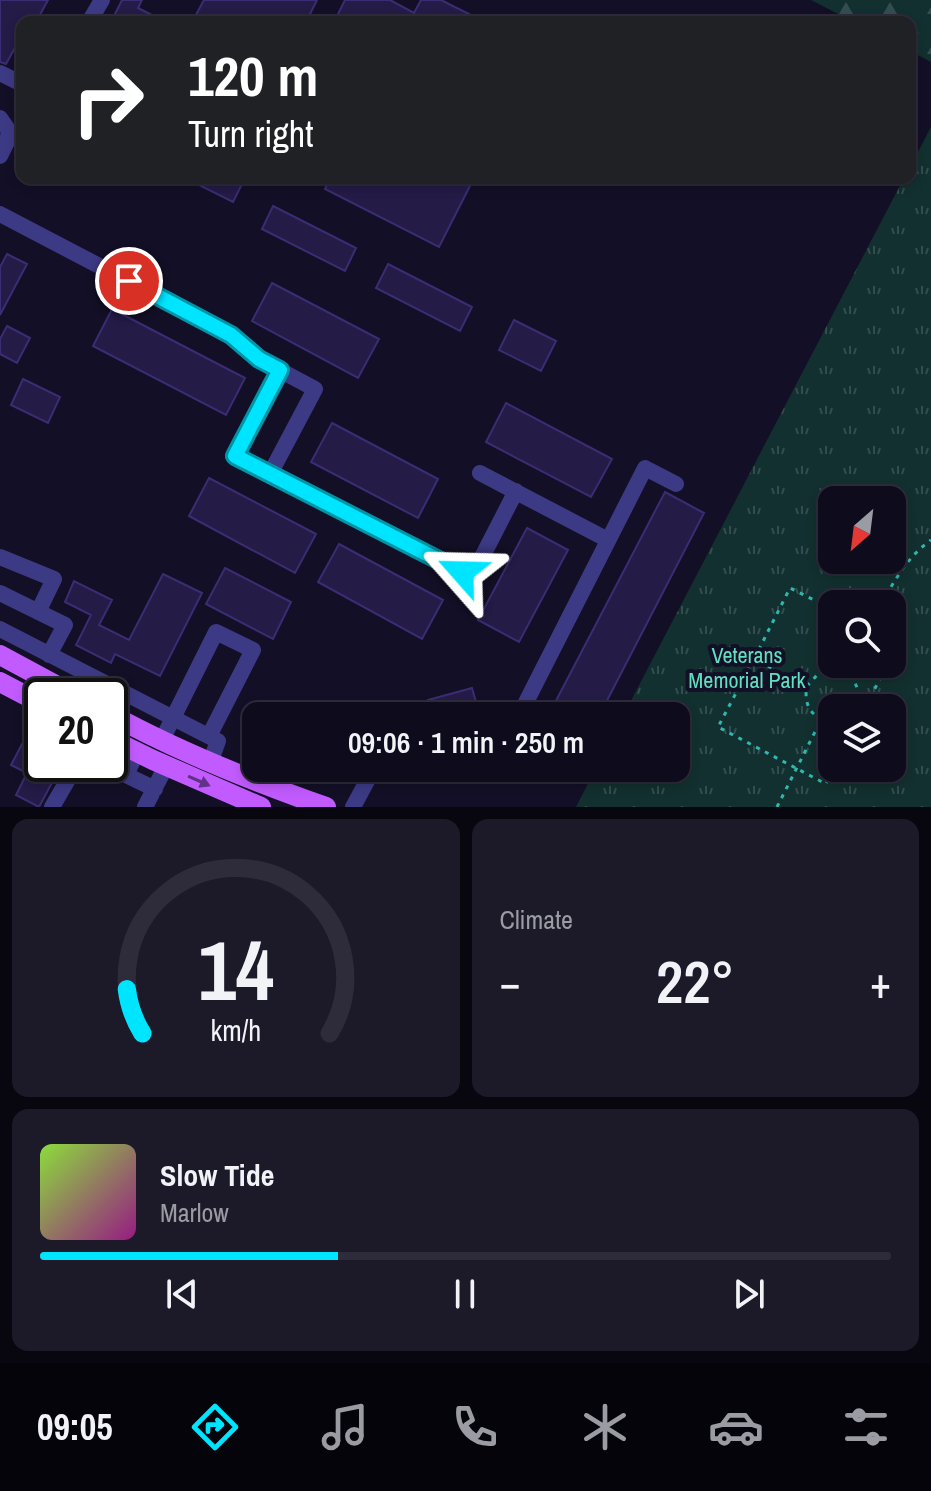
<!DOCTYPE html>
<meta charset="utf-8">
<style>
body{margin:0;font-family:"Archivo Narrow",sans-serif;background:#1c1929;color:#f1f3f6;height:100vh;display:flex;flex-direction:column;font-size:30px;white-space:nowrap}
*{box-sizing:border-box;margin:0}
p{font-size:26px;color:#9b9ba3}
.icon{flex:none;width:44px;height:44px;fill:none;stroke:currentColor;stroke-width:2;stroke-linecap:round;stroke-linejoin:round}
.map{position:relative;height:807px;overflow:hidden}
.panel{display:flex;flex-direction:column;gap:12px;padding:12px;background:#08060f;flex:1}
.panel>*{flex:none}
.top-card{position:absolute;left:16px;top:16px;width:900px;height:168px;border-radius:16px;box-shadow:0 4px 12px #0003,0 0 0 2px #2e2b3b;background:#202124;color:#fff;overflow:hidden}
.needle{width:52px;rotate:208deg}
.tools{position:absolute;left:818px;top:486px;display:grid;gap:16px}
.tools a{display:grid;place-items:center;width:88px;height:88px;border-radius:16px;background:#0e0b1c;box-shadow:0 4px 12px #0003,0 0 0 2px #2e2b3b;font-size:40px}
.speed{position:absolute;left:24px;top:678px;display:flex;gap:16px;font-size:40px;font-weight:700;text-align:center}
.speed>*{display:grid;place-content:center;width:104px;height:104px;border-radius:50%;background:#0e0b1c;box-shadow:0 4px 12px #0003,0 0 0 2px #2e2b3b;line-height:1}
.speed .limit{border:4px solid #111;border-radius:12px;background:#fff;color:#111}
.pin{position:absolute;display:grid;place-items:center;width:68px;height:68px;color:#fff;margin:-34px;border:4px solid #fff;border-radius:50%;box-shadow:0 2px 8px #0007}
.me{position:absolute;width:88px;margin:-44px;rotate:295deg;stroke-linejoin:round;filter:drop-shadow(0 0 6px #0008)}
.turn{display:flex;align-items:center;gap:28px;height:168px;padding:0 40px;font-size:36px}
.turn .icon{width:104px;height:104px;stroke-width:2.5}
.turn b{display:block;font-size:56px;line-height:68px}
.big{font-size:60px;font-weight:600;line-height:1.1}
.panel .tile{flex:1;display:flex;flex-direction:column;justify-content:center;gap:12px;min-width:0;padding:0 28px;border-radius:16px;background:#1c1929}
.panel .dial{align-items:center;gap:0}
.dial svg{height:208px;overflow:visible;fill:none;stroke:#2e2b3b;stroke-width:7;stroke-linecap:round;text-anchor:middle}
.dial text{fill:#f1f3f6;stroke:none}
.song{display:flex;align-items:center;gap:24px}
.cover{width:96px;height:96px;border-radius:12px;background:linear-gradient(135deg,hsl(90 70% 55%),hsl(310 70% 35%))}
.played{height:8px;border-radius:4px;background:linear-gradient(90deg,#00e5ff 35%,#2e2b3b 35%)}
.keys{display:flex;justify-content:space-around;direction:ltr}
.heat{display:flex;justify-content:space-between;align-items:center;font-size:44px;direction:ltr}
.panel .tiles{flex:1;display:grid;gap:12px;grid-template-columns:1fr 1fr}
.tile:last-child{grid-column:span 2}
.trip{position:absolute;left:242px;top:702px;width:448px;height:80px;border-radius:16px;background:#0e0b1c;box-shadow:0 4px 12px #0003,0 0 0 2px #2e2b3b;font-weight:600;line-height:80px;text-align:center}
.dock{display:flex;height:128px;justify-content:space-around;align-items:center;background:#06040b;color:#9b9ba3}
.dock .icon{width:56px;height:56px}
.dock .selected{color:#00e5ff}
.dock b{font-size:36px;color:#f1f3f6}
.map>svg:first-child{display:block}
.forest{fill:url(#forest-firs)}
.park{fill:url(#park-tufts);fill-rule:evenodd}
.building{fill:#241b47;stroke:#3b2d73;stroke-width:2}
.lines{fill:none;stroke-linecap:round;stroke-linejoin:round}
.path{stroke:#2fb8b0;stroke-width:3;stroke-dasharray:4 6;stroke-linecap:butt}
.minor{stroke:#3d3a85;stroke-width:16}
.major{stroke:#c25bff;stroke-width:20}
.oneway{fill:#623188}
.route-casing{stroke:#0095a6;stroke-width:20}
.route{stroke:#00e5ff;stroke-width:14}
.labels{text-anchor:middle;stroke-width:8;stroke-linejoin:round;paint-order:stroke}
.park-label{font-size:22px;fill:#5fe0c0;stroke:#130f26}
</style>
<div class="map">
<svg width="931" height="807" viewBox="0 0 931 807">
<defs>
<pattern id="forest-firs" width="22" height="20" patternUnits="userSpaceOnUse" patternTransform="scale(2)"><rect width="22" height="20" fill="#12302f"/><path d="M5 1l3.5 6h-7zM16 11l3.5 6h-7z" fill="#344d4e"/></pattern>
<pattern id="park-tufts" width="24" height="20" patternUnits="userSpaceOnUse" patternTransform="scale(2)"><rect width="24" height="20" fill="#12302f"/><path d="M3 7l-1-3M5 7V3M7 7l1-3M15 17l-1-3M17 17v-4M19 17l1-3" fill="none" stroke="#344d4e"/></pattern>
</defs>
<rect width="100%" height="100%" fill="#130f26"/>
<path class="forest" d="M811,0h120v62l-21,-11v-29h-56z"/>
<path class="park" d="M931,127v680h-355l20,-39h80v-52h-53l281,-538h6v-11zM832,500h60v60h-60zM832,604h60v60h-60zM832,708h60v60h-60z"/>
<path class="building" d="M0,0h48l-12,22h-14v25l-5,-3 -11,20 -6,-2z
M122,0h20l-4,8 28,14h-55z
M204,0h113l-11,22h-114z
M345,0h45l24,13 7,-13h20l44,22h-151z
M185,178h60l-12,24z
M330,178h144l-35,69 -114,-58z
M273,206l83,42 -11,23 -83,-42z
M7,254l20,10 -27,51v-48z
M388,264l84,43 -12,24 -84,-43z
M272,283l107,56 -21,39 -106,-57z
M112,309l133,69 -19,37 -133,-69z
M514,320l42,21 -15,30 -42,-21z
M7,326l23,12 -13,25 -17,-9v-15z
M23,379l37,18 -12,26 -37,-18z
M506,403l106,56 -21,38 -105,-55z
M332,423l106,56 -20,39 -107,-56z
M209,478l107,56 -21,39 -106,-57z
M665,492l39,21 -105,203h-51z
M527,528l41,22 -49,92 -41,-22z
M339,544l104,56 -21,39 -104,-57z
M225,568l66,34 -18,37 -67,-35z
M163,574l39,19 -42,83 -45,-22 -4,9 -35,-18 15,-30 -26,-13 9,-21 38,19 -13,25 30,15z
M472,688l8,28h-48l-4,-16z
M22,744l20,10v10h20l-23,43 -23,-12 11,-22 -16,-8z"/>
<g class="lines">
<path class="path" d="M881,604c14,-24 27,-48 50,-64
M892,640l6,3 -6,12
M754,659l-36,68 108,57 8,-16
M807,686l-53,-27 36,-71 42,21
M870,708l3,-16 15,-28
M832,722c-20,-3 -29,-17 -25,-36l13,-14c25,-9 45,11 36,36
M777,807l44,-87"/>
<path class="minor" d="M89,22l13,-22
M0,73l22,11
M0,118l9,13 -2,11 -7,14
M0,214l231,121 28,24 56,30 -45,85
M280,370l-45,86 218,113 9,3 17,-9 37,-72
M480,473l128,67
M0,557l54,22 -16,33
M0,593l65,32 -16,30
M0,629l218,112 -8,22
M42,711l-5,10 1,8 4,4
M519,716l126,-248 31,16
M161,742l55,-110 37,18 -44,86
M137,752l-11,23 29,14
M103,764l23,11
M52,807l25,-43
M145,807l21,-41
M353,807l21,-39"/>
<path class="major" d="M0,655l76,41
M0,682l42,22
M110,714c69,38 142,67 216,93
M110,739l43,21 108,47"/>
</g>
<defs><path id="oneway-solid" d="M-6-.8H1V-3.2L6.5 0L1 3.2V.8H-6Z" transform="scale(2)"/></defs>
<use class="oneway" href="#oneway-solid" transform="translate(199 781) rotate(24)"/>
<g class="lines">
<defs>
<path id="route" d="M129,281l102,54 28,24 21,11 -45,86 227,116"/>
</defs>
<use href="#route" class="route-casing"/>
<use href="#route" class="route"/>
</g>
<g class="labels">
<g class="park-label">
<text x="747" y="663">Veterans<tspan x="747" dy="25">Memorial Park</tspan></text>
</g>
</g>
</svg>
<div class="tools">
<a><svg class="needle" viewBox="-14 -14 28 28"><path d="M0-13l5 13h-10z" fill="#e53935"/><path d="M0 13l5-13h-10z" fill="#9b9ba3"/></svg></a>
<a><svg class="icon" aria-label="search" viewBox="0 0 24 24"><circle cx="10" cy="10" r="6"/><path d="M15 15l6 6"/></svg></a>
<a><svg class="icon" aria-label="layers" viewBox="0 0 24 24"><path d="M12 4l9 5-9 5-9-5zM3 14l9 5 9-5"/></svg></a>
</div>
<div class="speed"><div class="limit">20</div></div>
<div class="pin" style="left:129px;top:281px;background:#d93025"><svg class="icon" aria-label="arrive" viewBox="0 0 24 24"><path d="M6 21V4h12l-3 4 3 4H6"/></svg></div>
<svg class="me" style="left:462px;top:572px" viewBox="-20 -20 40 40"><path d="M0-17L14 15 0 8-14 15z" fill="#00e5ff" stroke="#fff" stroke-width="4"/></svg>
<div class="trip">09:06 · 1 min · 250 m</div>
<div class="top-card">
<div class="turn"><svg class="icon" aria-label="right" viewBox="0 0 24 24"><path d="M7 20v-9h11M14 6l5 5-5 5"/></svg><div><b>120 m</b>Turn right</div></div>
</div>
</div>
<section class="panel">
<div class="tiles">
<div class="tile dial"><svg viewBox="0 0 100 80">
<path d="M14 69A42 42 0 1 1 86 69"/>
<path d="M14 69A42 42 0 0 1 8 52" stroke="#00e5ff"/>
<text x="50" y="56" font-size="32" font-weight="700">14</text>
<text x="50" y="72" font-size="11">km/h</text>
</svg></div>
<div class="tile"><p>Climate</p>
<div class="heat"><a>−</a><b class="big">22°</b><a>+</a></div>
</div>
<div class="tile">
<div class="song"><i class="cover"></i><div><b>Slow Tide</b><p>Marlow</p></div></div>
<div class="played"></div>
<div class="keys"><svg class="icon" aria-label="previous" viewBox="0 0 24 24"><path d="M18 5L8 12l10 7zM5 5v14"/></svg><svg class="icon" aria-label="pause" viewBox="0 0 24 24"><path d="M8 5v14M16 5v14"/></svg><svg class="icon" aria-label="next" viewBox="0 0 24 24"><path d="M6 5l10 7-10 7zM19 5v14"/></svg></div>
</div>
</div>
</section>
<nav class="dock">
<b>09:05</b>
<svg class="icon selected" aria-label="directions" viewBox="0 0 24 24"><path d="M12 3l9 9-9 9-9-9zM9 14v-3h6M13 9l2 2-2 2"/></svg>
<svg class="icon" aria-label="music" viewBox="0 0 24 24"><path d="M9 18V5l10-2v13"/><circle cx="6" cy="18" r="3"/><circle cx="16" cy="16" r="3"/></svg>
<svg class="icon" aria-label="phone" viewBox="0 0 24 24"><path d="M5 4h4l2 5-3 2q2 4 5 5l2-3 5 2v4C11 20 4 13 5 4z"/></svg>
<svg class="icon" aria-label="climate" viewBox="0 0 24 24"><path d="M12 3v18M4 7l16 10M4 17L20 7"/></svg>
<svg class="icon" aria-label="car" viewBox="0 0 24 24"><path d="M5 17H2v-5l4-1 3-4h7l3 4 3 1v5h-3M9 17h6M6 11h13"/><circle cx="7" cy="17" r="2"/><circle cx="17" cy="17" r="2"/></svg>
<svg class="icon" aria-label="filters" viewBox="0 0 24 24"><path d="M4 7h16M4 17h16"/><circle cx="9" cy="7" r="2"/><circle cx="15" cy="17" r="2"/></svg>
</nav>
